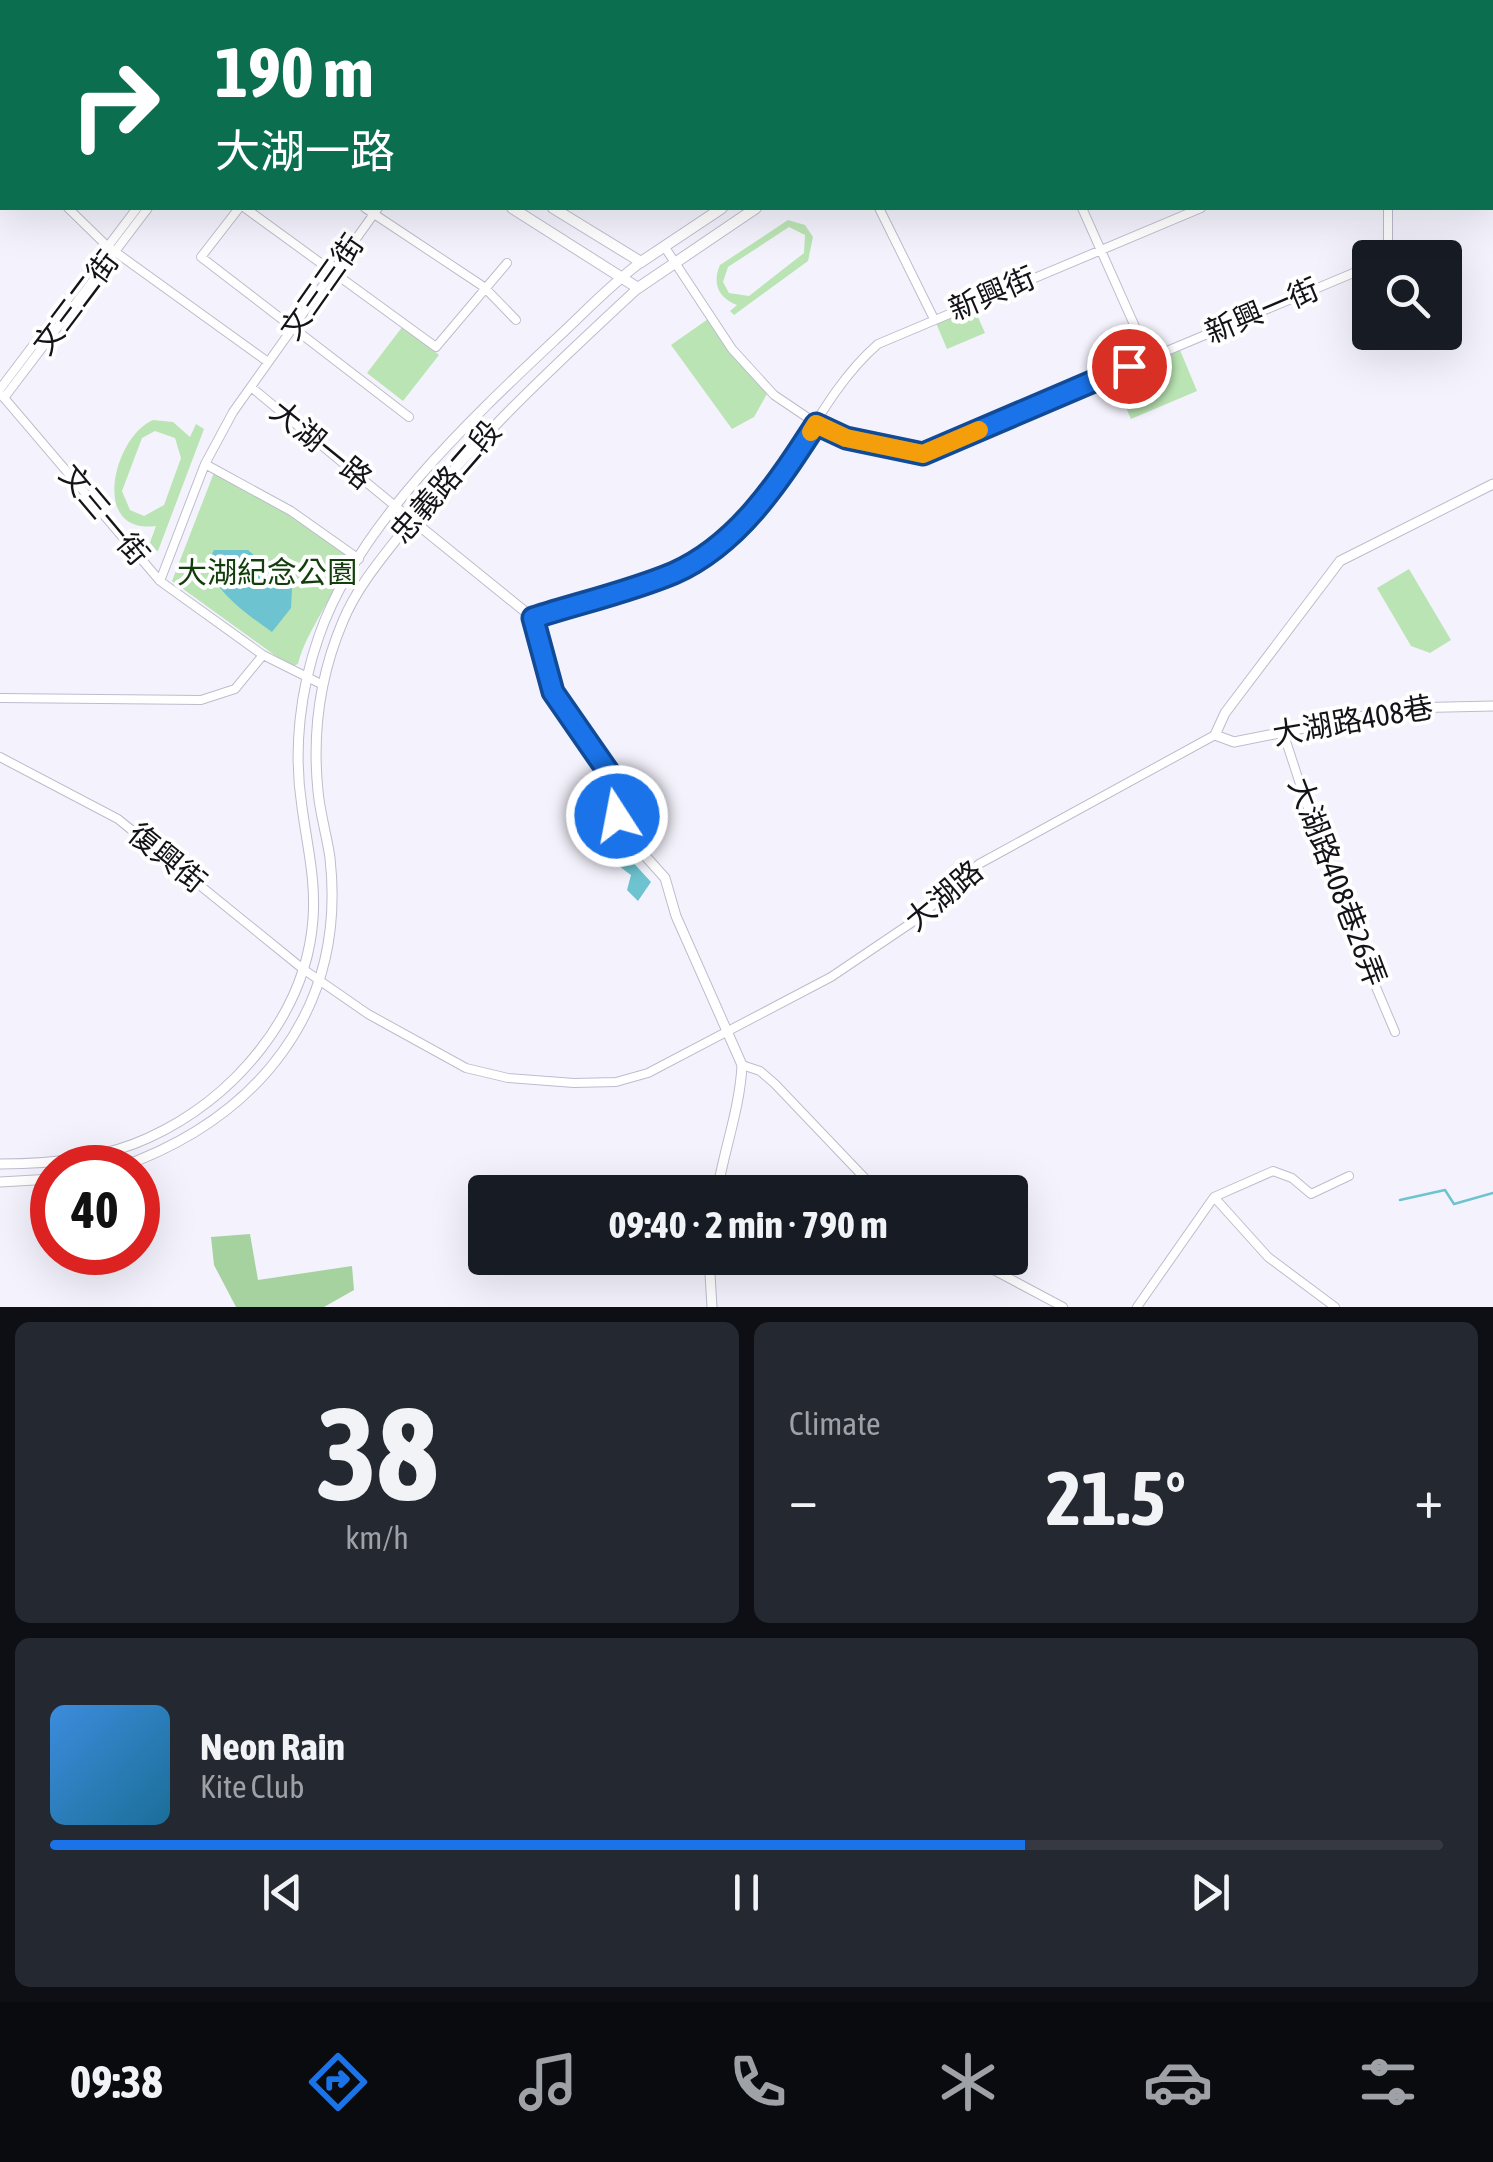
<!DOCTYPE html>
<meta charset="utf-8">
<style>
body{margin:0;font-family:"Asap Condensed","Noto Sans TC",sans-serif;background:#242831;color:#f1f3f6;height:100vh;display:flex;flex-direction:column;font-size:38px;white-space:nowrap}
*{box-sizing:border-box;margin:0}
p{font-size:32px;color:#9ea1a6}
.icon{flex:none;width:55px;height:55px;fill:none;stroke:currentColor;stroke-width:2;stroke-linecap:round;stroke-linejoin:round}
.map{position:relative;height:1307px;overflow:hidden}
.sheet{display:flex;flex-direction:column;gap:15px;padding:15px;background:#0d0f14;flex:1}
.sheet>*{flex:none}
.banner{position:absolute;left:0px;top:0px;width:1495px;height:210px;box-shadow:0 10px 40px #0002;background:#0b6e4f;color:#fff;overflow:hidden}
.controls{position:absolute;left:1352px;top:240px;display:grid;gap:20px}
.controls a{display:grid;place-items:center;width:110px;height:110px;border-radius:10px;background:#171b24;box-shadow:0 10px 40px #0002;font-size:50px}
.speed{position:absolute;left:30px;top:1145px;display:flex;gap:20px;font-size:50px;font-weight:700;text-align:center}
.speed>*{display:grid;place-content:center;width:130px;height:130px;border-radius:50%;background:#171b24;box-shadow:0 10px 40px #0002;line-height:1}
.speed .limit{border:15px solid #d22;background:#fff;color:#111}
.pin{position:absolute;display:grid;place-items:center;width:85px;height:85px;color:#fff;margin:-42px;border:5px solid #fff;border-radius:50%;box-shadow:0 2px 10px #0007}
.me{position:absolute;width:110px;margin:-55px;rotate:349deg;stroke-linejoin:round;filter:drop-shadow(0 0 8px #0008)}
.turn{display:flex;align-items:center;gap:35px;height:210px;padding:0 50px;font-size:45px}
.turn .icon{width:130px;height:130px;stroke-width:2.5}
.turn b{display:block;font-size:70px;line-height:85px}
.big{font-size:75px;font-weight:700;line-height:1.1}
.sheet .card{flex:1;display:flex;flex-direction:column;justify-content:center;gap:15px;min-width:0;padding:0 35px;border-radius:15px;background:#242831}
.sheet .dial{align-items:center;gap:0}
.dial b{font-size:130px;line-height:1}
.song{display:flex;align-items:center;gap:30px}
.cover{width:120px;height:120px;border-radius:15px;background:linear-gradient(135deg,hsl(210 70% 55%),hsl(200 70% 35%))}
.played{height:10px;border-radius:5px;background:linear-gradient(90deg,#1a73e8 70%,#363941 70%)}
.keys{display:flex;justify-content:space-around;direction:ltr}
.heat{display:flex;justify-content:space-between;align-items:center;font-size:55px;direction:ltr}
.sheet .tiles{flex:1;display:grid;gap:15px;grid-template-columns:1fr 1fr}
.card:last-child{grid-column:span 2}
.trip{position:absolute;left:468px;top:1175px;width:560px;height:100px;border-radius:10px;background:#171b24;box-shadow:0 10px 40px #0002;font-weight:700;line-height:100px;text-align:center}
.dock{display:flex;height:160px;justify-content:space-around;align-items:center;background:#090b0e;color:#9ea1a6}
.dock .icon{width:70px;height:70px}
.dock .active{color:#1a73e8}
.dock b{font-size:45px;color:#f1f3f6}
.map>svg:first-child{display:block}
.green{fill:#bae4b3;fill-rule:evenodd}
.forest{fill:#a6d29f}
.water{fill:#6dc3cf}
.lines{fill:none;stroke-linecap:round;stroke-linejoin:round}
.stream{stroke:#6dc3cf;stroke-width:2.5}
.minor-casing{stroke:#bebccd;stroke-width:10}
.tertiary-casing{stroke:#bebccd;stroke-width:11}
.secondary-casing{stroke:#bebccd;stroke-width:12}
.minor{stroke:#fff;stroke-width:8}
.tertiary{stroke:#fff;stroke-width:9}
.secondary{stroke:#fff;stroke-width:10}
.route-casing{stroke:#114b97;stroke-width:25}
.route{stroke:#1a73e8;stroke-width:18}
.slow{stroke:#f59e0b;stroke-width:18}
.labels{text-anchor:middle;stroke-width:8;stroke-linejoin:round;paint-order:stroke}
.street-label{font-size:30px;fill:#141319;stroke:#fff}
.park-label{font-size:30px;fill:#123e0c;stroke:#fff}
</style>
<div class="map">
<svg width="1493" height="1307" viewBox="0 0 1493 1307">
<rect width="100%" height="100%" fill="#f4f3fd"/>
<path class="green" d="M788,220l17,5 8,12 -5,24 -74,54 -4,-4 7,-6c-19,-7 -25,-22 -17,-40zM789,227l16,8 -1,18 -55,43 -20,-3 -6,-11 5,-15z
M974,308l11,25 -38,16 -11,-26z
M708,319l60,73 -14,25 -22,12 -61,-84z
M403,326l36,29 -36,46 -36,-28z
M1180,350l17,41 -66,28 -18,-41z
M153,420l20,2 17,15 6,-13 8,5 -46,122 -10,-3 8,-22c-67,9 -42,-90 -3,-106zM155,431l20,7 6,20 -17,47 -20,11 -14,-6 -8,-19 20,-53z
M215,470l100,58 31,26c-4,35 -39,73 -48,110l-7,3 -119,-86z
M1409,569l42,71 -21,13 -19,-7 -34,-58z"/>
<path class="forest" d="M250,1234l8,46 94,-14 2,24 -30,17h-88l-22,-42 -3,-28z"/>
<path class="water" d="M214,550h34l44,39 -1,19 -19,24c-19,-14 -77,-50 -58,-82z
M589,780l11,8 -4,34 55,60 -13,19 -11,-11 4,-15c-29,-20 -51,-53 -49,-88z"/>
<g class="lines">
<path class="stream" d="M1400,1200l45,-10 9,14 39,-11"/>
<defs>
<path id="minor" d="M487,0l4,2
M610,0l4,2
M285,2l2,-2
M297,2l2,-2
M379,2l1,-2
M561,2l2,-2
M802,2l3,-2
M1234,2l3,-2
M1492,34h1
M1492,100h1
M1492,117h1
M0,139l2,3
M68,208l39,38 161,116
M239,208l-38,49 208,160
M245,208l191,139 71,-84
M365,208l119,79 32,33
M879,208l55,111
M1082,208l67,150
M1388,208v50
M664,246l68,103 42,46 52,35 97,23 447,-187
M251,387l161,133
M0,389l137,-181
M0,393l160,188 103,74 60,30
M4,398l144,-190
M205,464l86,47 68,48
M160,581l45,-117 28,-52 145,-204
M533,618c90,-29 186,-49 243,-132 32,-48 58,-104 102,-142l323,-136
M0,698l201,2 34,-11 28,-34
M1283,732l51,156 61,144
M0,757l118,62 185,150 65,45 98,54 42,10 66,5 42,-1 32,-9 183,-96 86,-58 62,-55 236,-129
M742,1065l18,6 15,13 103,108
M1214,1197l54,60 67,50
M971,1258l92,49
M1137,1307l77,-110 59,-26 19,7 19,16 38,-18"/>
<path id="tertiary" d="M1381,0l5,2
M1492,179h1
M1493,484l-153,77 -115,152 -10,22 19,7 170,-34 89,-2
M412,520l121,98 20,74 54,74 15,64 43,48 11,38 66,149c-2,43 -18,85 -25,127
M0,1164c48,0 103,-5 148,-26 85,-38 158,-123 165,-219 3,-39 -6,-74 -11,-112 -9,-57 -2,-117 17,-171 38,-111 154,-219 238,-298 28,-26 54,-54 84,-76
M118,1168c139,-49 229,-157 212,-310 -3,-22 -10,-44 -12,-67 -6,-59 2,-116 25,-170 15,-36 40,-64 63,-94 69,-88 150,-163 232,-239
M0,1182l52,-3
M709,1258l3,49"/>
<path id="secondary" d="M180,0l4,2
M213,0l4,2
M1136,2l6,-2
M1183,2l5,-2
M512,208l126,80
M553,208l88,54
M641,262l81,-54
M638,288l118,-80"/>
</defs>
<use href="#minor" class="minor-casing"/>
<use href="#tertiary" class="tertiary-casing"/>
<use href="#secondary" class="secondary-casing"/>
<use href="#minor" class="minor"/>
<use href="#tertiary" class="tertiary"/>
<use href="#secondary" class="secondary"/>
</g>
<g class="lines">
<defs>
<path id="route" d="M617,816l-3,-36 -61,-88 -20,-74c46,-15 96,-26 141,-45 65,-29 105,-92 142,-149l30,14 77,16 206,-88"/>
</defs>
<use href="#route" class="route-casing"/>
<use href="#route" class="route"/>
<path class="slow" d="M811,432l5,-8 30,14 77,16 56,-24"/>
</g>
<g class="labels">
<g class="street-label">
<text transform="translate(322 287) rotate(-55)" y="10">文三三街</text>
<text transform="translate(992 294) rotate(-23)" y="10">新興街</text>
<text transform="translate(76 303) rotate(-53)" y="10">文三二街</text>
<text transform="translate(1262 311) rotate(-23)" y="10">新興一街</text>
<text transform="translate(321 445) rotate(39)" y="10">大湖一路</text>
<text transform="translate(446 482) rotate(-49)" y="10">忠義路二段</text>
<text transform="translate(104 515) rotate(50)" y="10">文三一街</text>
<text transform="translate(1353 721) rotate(-10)" y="10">大湖路408巷</text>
<text transform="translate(167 858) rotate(39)" y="10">復興街</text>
<text transform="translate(1337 882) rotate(69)" y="10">大湖路408巷26弄</text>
<text transform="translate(944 896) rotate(-40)" y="10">大湖路</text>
</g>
<g class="park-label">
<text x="267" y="583">大湖紀念公園</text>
</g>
</g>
</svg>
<div class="controls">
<a><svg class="icon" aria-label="search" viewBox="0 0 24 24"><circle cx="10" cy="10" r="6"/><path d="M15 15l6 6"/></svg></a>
</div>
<div class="speed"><div class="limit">40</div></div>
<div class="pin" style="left:1129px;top:366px;background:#d93025"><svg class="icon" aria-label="arrive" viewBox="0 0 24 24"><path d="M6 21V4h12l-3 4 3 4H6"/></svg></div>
<svg class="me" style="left:617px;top:816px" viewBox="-20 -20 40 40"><circle r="17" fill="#1a73e8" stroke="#fff" stroke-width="3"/><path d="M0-11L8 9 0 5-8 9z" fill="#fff"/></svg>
<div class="trip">09:40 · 2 min · 790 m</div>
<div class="banner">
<div class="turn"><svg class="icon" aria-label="right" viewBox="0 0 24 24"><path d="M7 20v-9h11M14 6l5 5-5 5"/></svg><div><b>190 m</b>大湖一路</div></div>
</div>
</div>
<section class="sheet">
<div class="tiles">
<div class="card dial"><b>38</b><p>km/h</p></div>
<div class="card"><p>Climate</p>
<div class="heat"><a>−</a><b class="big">21.5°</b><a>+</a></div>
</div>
<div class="card">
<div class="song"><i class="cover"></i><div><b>Neon Rain</b><p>Kite Club</p></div></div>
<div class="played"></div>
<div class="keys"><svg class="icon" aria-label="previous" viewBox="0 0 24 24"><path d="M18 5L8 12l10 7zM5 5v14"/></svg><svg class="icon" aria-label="pause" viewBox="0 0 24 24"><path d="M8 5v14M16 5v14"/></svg><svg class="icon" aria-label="next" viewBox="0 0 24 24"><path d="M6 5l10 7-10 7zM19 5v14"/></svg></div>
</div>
</div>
</section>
<nav class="dock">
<b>09:38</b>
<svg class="icon active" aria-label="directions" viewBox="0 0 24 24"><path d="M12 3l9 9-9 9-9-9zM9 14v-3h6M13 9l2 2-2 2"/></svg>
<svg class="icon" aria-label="music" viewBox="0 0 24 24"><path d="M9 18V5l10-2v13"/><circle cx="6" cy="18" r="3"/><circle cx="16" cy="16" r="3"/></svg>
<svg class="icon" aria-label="phone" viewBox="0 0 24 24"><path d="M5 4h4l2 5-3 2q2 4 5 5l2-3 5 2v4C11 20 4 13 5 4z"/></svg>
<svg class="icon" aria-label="climate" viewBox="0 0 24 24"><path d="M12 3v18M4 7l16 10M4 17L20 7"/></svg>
<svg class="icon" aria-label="car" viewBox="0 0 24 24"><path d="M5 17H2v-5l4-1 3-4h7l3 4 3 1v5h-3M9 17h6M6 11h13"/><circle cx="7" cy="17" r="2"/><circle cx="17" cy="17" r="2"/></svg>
<svg class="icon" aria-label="filters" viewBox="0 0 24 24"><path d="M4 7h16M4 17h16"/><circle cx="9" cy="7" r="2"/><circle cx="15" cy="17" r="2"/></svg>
</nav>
